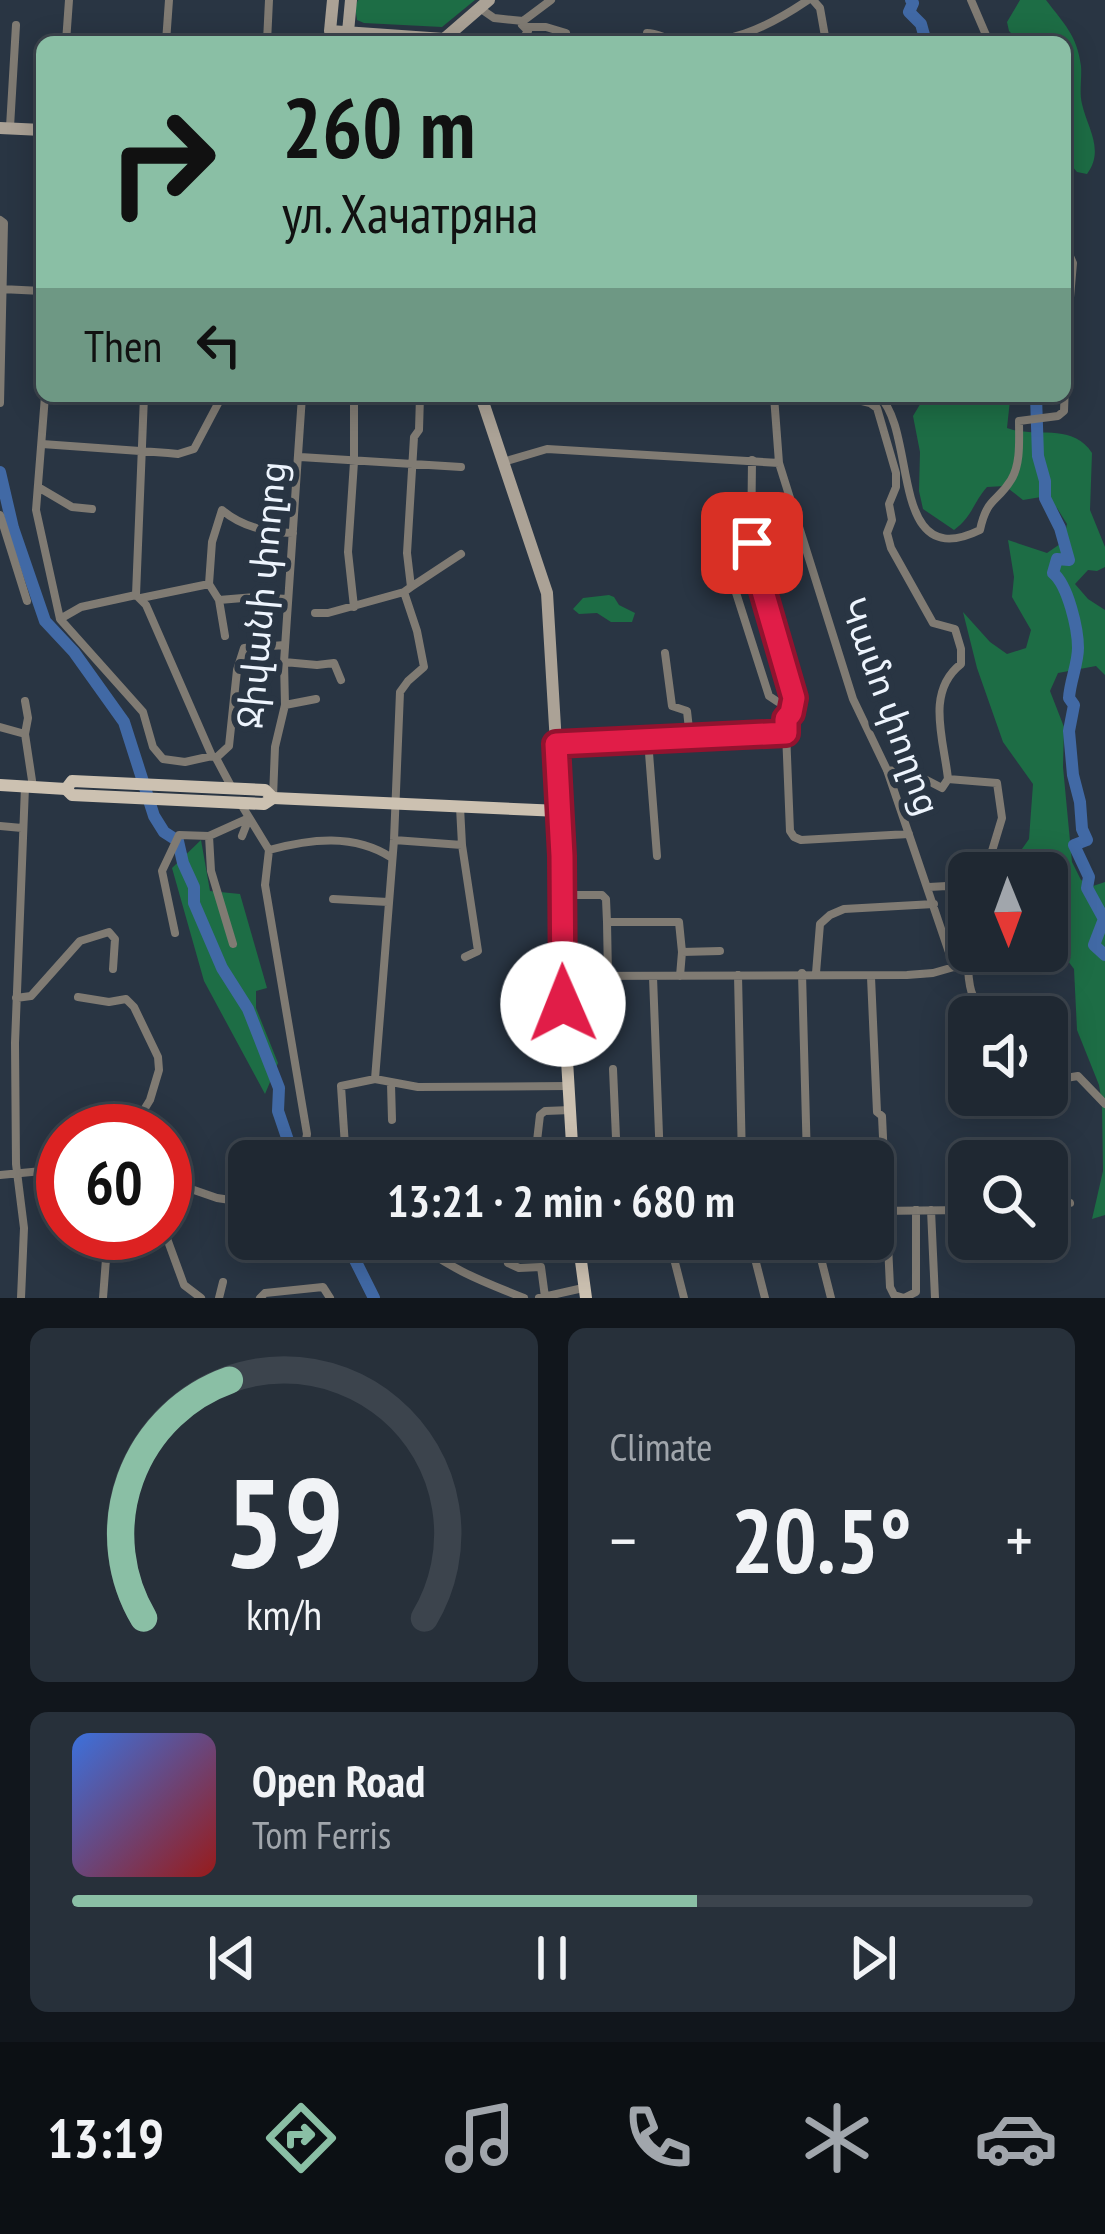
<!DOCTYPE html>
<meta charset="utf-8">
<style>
body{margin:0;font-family:"PT Sans Narrow","Noto Sans Armenian",sans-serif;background:#27303a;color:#f1f3f6;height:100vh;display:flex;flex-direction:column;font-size:45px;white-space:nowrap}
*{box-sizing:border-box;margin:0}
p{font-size:39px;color:#a1a6ac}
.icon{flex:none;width:66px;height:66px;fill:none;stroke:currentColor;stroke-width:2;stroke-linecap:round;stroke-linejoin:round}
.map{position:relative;height:1298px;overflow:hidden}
.sheet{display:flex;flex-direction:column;gap:30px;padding:30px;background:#11161c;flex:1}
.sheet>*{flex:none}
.banner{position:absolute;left:36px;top:36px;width:1035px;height:366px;border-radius:18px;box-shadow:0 6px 30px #0003,0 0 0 3px #3c444d;background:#8abfa5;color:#111;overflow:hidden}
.needle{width:78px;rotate:179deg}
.buttons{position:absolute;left:948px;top:852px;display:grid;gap:24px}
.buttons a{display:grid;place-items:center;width:120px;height:120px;border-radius:18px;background:#1f2832;box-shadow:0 6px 30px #0003,0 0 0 3px #3c444d;font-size:60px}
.speed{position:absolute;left:36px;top:1104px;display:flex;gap:24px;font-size:60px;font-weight:700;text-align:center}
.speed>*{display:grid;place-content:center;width:156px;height:156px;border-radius:50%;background:#1f2832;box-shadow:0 6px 30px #0003,0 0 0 3px #3c444d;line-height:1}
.speed .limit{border:18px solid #d22;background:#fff;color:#111}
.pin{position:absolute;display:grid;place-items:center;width:102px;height:102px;color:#fff;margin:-51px;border-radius:24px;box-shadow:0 6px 18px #0006}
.me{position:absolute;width:132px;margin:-66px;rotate:359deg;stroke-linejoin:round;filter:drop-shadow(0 0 9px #0008)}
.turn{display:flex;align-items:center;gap:42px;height:252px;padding:0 48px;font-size:54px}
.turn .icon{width:156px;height:156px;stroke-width:2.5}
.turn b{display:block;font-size:84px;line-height:102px}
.then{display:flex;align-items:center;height:114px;padding:0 48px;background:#0003;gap:24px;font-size:45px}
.big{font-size:90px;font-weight:700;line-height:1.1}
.sheet .card{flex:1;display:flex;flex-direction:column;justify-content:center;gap:18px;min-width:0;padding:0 42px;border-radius:18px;background:#27303a}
.sheet .dial{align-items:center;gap:0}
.dial svg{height:312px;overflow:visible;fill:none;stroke:#3c444d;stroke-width:7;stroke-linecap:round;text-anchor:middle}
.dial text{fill:#f1f3f6;stroke:none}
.song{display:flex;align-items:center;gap:36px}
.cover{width:144px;height:144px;border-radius:18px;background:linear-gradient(135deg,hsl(220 70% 55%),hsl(0 70% 35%))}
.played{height:12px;border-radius:6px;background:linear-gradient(90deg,#8abfa5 65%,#3c444d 65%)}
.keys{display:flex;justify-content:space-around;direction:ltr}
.heat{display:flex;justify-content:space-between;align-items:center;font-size:66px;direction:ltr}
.sheet .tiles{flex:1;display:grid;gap:30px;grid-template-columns:1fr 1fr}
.card:last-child{grid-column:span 2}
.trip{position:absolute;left:228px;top:1140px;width:666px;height:120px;border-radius:18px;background:#1f2832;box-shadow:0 6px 30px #0003,0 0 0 3px #3c444d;font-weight:700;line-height:120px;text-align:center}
.dock{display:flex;height:192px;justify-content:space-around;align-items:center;background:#0c1014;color:#a1a6ac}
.dock .icon{width:84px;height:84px}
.dock .current{color:#8abfa5}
.dock b{font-size:54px;color:#f1f3f6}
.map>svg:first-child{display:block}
.green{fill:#1d6d45}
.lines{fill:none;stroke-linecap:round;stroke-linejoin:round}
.river{stroke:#4169a5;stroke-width:12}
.street{stroke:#807b73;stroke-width:8}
.secondary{stroke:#aba296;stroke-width:12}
.primary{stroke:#ccc1b1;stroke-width:12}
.primary-bridge{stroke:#ccc1b1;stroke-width:12}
.route-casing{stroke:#92132f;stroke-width:30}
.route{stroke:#e11d48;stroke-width:21}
.labels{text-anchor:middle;stroke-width:12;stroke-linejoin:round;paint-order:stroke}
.street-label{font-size:36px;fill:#edf4fd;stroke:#293543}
</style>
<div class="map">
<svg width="1105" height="1298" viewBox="0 0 1105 1298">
<rect width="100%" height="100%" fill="#293543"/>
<path class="green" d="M358,0h117l-33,27 -78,-4 -7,-3 -2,-13z
M1020,0h26c18,24 31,35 35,66 1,12 -2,26 1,38 5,23 23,46 5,70l-10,-2 -12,-14v-116h-45l-11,-11 -2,-9z
M925,396h116l-31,4 -3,28c28,11 65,-6 85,25l-2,57 15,37v20l-8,4 -9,-1 -13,14 13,15 17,11v65l-9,-9 -38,7 -8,18 14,36 -1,40 9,95 9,18 12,6 12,-4v333l-13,4 11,-48 -1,-68 -3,-18 -22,-55 -3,-61 -27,-36v-60h-42l24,-34 4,-55 -30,-42 -26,-74 -14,-56 27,30 17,12 19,-6 5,-18 -19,-33 2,-20 -6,-37 39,13 16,-11 4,-18 -10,-16 -16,-11 -18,3 -18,-14 -18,1c-14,16 -15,30 -33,43l-31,-21 -4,-18 1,-39 -7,-36z
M609,595l5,2 5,8 16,8 -3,9h-21l-14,-9 -18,1 -6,-5 10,-11z
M201,840l9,51 30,3 27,94 -11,3v17l22,55 -13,31 -61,-113 -32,-113z"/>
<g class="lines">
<path class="river" d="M911,0l2,3 -4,9 12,12 5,18
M1036,396l2,60 7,25v17l15,30 9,32 -12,-1 -4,14c15,12 25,56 25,75 0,16 -8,33 -9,50l5,7 -5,26 4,44 7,27 2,27 5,11 -13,5 15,32 -2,11 17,31 -10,26 11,10
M0,472l13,56 32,93 29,31 50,70 30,94 10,16 14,9 5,22 11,24v16l28,65 26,41 31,79 -1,23 17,50
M339,1239l15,19 20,40"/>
<path class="street" d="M813,0l7,8 6,34
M971,0l18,42
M481,9l13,9 29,3 28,-21
M525,27h21l20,6
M647,33c10,0 17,5 27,7 51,8 93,-12 134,-40
M66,42l3,-42
M166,42l3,-42
M267,42l2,-42
M521,42l7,-11 -6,-6
M10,127l6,-102
M0,220l4,3 -4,180
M1065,245l8,18 -8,92
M1,289l41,2
M45,396l-9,114 24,109 83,93 10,35 10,12 22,3 27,-6 4,2 16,30
M144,396l-8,199 10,10 66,151
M354,396v66l-6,90 6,55
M774,396l5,67 74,236 34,71 67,197
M812,396h36
M879,396c39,36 9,179 101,134 7,-33 17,-27 31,-50 10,-16 8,-40 8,-59l39,-5 6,-5 1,-27
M846,397l24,6 7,5 19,65v14l-7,17 3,16 -5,13 4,15 42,75 22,6 6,20v15c-36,28 -17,76 -13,115
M42,444l126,9 10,1 16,-5 28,-53
M300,457l161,10
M752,460l-1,91 42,147 -2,15 -5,6
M503,462l44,-13 232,14
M38,487l34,20 20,2
M0,515l27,86
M723,552l46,144 9,6 15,-4
M209,584l3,-42 10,-32c20,17 44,22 71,23
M411,587l50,-33
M141,598l68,-14 10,16 6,36
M219,600l36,-3 32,2
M315,613h13l76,-21
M60,619l21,-12 55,-12
M665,653l7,53 15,5 3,27
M284,662l33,3 17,-2 7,17
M285,705l31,-6
M0,727l25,7 8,53
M25,734l3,-16 -3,-17
M648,740l9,116
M556,744l230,-12 4,99 4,6 7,3 108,-6
M216,758l13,-12 8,-76 7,-22 41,-3
M887,770l26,3 29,15 6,-9 49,4 5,35 -13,43 6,12
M273,797l2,-50 10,-42 -1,-43 18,-266
M239,801l30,49c41,-11 85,-17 123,8
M460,807l2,38 16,106 -13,6
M0,826l22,2
M394,840l68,5
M269,850l-4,35 42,249 -2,12 -24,9v6
M929,887l18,-1 22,6
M562,895h40l4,4 1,23h72l3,30
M333,899l55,3
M607,922l1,54
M175,933l-13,-62 17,-36 30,1
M233,944l-22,-73 -2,-35 40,-18 -7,18
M968,969c2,30 5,30 27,48
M802,973l5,188
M816,973l4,-49 10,-9 14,-6 90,-5
M738,975l4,186
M562,976l345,-1 26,-2 21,-6 14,2 29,-10 7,-8
M680,976l2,-24 38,-1
M653,977l7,184
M871,977l6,135 5,4 8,171 4,8 10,3 12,-6v-82
M78,997l31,5 17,-3 8,8 24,50 1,13 -9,30 -19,31
M16,998l15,-2 49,-55 29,-9 6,7 -2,30
M613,1069l4,92
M375,1079l19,-239 6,-148 8,-11 16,-14 -7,-36 -13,-39 7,-5 -4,-34 7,-116 5,-7 1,-34
M1047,1081l31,-5 27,28
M391,1084l1,36
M305,1146l8,15
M531,1149l6,-8 3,-26 5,-4 26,-1
M346,1161l-5,-75 34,-7 43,8 149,-1
M454,1161l7,-11h22l34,-9 14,8 4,12
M0,1175l63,-6
M165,1180l52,18 20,3 12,8
M1047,1209l23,-6
M931,1210l4,88
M873,1211l96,-1
M165,1233l19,52 17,13
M414,1239c32,29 70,43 110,59
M669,1239l15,59
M750,1239l15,59
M816,1239l15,59
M508,1263l11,5 22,-1 4,30
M21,1298l3,-70 -8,-64 -1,-121 10,-256
M103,1298l5,-65
M219,1298l4,-16
M260,1298l5,-5 58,-6 7,11
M539,1298l44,-10"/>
<path class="secondary" d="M333,0l-3,31 114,8
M348,32l3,-32
M444,39l45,-39
M0,128l42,2
M481,396l66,197 13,218"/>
<path class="primary" d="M0,785l66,4
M273,798l287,13 2,165 11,185
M578,1239l8,59"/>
<path class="primary-bridge" d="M66,789l6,-8 193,9 8,8
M66,789l6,6 192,9 9,-6"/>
</g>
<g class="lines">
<defs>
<path id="route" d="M563,1004l-1,-148 -6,-112 230,-11v-14l5,-6 3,-15 -43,-148 1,-7"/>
</defs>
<use href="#route" class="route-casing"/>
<use href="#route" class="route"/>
</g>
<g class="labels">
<g class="street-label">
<text transform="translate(261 595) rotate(-85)" y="13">Ջիվանի փողոց</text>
<text transform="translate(891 706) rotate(70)" y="13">Կամո փողոց</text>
</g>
</g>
</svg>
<div class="buttons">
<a><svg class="needle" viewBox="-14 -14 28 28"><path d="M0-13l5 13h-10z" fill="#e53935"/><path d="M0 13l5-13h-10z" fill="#a1a6ac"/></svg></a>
<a><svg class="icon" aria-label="sound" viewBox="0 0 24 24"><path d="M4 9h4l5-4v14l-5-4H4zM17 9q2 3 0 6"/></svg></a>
<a><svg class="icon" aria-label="search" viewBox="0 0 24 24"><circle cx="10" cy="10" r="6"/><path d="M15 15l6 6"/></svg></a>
</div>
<div class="speed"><div class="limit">60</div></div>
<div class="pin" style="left:752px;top:543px;background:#d93025"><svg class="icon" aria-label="arrive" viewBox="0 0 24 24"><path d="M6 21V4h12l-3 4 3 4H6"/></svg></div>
<svg class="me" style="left:563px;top:1004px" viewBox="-20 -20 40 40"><circle r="19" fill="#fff"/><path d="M0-13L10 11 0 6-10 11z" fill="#e11d48"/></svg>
<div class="trip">13:21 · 2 min · 680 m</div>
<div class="banner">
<div class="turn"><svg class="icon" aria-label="right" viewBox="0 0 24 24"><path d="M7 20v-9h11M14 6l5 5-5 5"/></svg><div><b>260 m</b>ул. Хачатряна</div></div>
<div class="then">Then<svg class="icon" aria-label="left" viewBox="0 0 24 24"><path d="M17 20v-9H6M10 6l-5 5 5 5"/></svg></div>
</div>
</div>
<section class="sheet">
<div class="tiles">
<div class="card dial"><svg viewBox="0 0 100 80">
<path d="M14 69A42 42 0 1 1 86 69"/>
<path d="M14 69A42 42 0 0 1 36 8" stroke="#8abfa5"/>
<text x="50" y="56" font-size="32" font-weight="700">59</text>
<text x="50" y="72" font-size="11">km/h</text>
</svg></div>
<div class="card"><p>Climate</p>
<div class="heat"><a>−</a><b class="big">20.5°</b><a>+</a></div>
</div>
<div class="card">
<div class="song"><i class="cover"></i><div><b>Open Road</b><p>Tom Ferris</p></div></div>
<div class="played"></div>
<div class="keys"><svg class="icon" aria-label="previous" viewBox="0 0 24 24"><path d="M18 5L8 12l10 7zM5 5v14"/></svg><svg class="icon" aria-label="pause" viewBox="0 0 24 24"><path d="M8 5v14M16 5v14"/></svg><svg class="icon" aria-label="next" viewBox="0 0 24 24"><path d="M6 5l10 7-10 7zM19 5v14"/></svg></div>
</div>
</div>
</section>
<nav class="dock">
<b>13:19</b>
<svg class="icon current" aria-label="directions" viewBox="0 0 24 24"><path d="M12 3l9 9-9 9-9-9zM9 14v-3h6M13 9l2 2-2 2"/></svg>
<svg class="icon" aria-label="music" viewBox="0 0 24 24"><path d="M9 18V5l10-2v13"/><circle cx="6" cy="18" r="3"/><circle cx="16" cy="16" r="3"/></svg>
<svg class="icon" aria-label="phone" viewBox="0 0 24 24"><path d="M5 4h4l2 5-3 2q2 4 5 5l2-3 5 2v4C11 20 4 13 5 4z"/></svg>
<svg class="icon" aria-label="climate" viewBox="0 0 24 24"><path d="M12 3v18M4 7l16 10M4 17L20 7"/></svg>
<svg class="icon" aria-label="car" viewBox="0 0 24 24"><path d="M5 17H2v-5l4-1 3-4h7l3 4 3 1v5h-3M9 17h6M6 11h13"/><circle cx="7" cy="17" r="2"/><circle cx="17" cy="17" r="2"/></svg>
</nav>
